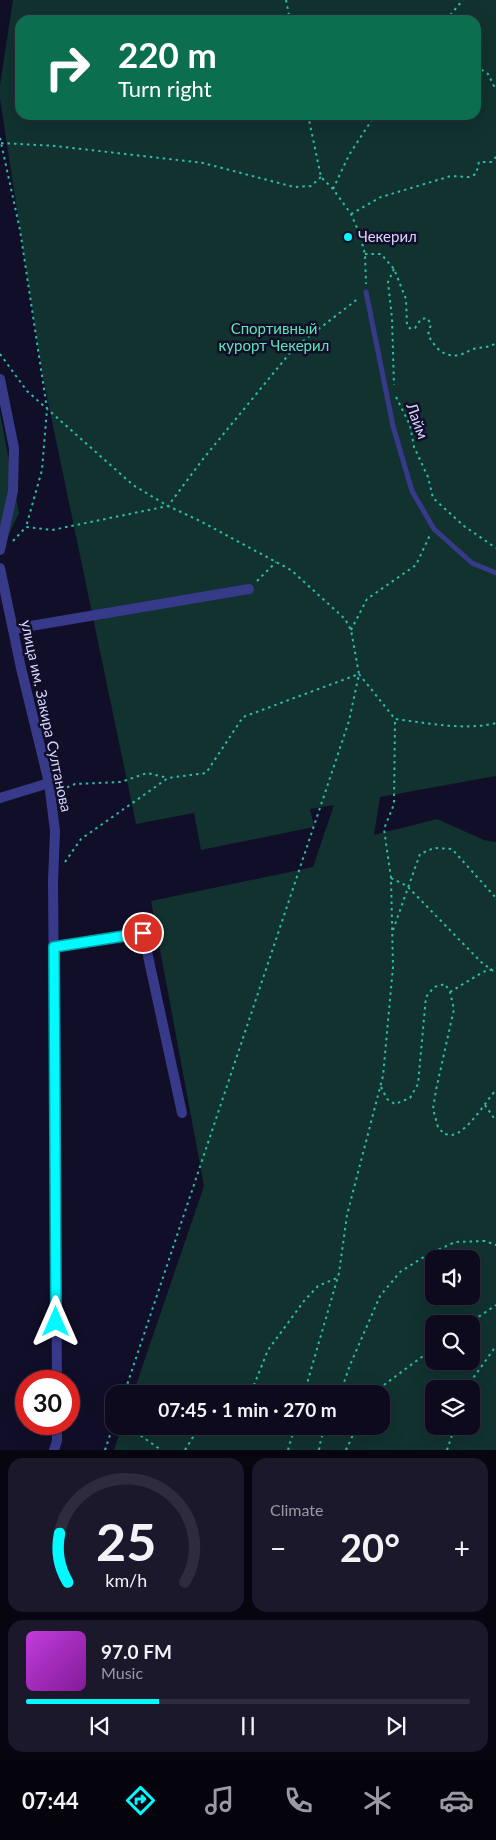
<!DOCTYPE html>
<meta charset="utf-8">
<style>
body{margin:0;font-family:Lato,sans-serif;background:#1b182b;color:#f1f3f6;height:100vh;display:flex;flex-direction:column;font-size:19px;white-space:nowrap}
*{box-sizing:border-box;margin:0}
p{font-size:16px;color:#9a9aa4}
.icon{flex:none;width:28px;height:28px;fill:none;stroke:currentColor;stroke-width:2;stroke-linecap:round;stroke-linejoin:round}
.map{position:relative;height:1450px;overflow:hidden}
.details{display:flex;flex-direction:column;gap:8px;padding:8px;background:#070610;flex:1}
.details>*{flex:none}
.hud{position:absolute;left:15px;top:15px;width:466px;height:105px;border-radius:15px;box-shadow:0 5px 20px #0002,0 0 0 1px #2d2b3c;background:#0b6e4f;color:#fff;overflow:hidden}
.buttons{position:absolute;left:425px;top:1250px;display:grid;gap:10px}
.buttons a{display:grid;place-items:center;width:55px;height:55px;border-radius:10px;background:#0d0a1e;box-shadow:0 5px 20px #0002,0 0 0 1px #2d2b3c;font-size:25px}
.speed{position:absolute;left:15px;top:1370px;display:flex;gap:10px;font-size:25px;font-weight:700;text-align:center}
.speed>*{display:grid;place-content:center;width:65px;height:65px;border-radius:50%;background:#0d0a1e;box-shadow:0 5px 20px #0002,0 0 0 1px #2d2b3c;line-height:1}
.speed .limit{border:8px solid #d22;background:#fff;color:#111}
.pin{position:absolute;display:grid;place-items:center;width:42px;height:42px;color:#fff;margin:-21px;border:2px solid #fff;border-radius:50%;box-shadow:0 1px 5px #0007}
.me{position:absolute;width:55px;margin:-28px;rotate:0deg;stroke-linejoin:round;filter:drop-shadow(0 0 4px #0008)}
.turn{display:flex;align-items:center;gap:18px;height:105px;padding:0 20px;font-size:22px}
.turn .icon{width:65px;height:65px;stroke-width:2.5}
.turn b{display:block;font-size:35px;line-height:42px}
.big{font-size:38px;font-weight:700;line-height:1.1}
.details .tile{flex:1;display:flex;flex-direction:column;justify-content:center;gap:8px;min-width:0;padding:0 18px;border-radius:15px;background:#1b182b}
.details .dial{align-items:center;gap:0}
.dial svg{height:130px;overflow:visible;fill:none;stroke:#2d2b3c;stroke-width:7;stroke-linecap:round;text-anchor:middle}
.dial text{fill:#f1f3f6;stroke:none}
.song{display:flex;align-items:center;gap:15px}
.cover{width:60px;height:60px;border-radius:8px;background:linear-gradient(135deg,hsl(290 70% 55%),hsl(290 70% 35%))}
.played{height:5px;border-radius:2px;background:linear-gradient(90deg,#01f9ff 30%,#2d2b3c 30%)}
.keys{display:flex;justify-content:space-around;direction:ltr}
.heat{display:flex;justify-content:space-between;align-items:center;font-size:28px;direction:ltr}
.details .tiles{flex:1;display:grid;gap:8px;grid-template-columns:1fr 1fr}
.tile:last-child{grid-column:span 2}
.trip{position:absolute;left:105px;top:1385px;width:285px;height:50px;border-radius:15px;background:#0d0a1e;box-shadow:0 5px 20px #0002,0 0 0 1px #2d2b3c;font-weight:700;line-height:50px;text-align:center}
.menu{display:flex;height:80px;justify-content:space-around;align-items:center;background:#05040c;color:#9a9aa4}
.menu .icon{width:35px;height:35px}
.menu .current{color:#01f9ff}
.menu b{font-size:22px;color:#f1f3f6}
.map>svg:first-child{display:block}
.green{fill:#11322f;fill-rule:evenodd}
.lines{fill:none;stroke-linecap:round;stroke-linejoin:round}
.path{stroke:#29bfab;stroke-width:2;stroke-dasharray:2.5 4;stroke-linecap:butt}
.lane{stroke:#373a89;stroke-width:5}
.street{stroke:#373a89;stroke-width:10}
.route-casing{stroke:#01a2a6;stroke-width:12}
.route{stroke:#01f9ff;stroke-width:9}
.poi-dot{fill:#01f9ff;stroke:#110e28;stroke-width:2}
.labels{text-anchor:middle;stroke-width:5;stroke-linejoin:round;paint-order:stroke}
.poi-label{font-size:15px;fill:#d7d5ff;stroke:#110e28;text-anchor:start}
.park-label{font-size:15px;fill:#5be6b8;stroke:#110e28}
.street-label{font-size:15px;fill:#d7d5ff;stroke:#110e28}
</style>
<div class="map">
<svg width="496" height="1450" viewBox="0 0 496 1450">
<rect width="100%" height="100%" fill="#110e28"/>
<path class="green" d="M13,0h483v776l-116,21 -6,38 63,-16 47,21 12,2v608h-382l8,-24h259v-32h-248l71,-208 -53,-285 162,-34 21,-62 -24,4 4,18 -113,23 -7,-37 -58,11 -94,-451 -42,-274v-14zM20,20h456v95h-456zM434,1259h37v37h-37zM434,1324h37v37h-37zM434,1389h37v37h-37z
M0,413l19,100 -11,23 -8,-2z"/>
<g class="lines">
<path class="path" d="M286,0l4,20
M446,20l17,-20
M476,66l12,8 6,12h2
M308,115l13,62 12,12 18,25 9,21 5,19 1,30
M0,138l20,92 27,179 -5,61 -16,57
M1,143l55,3 147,17 91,24 17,-1 10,-9
M333,189l16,-34 26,-40
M351,214l30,-17 70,-21 18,1 7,-3 3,-12h12l5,-5
M365,254h16l13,15 12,30 1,27 4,3 4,-1 6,-9 6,-1 4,6 -3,11c7,12 15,23 31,20 5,-1 9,-4 14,-6 8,-2 16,-1 23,-6
M394,269l-6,13 4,36 2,67
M0,354l27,37 106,94 35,21 32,15 91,49 54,49 6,11 8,44 -10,47 -225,673
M396,397l14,28 4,22 14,30 5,21 31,28 32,22
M13,541l13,-14 26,3 116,-24 35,-47 91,-111 65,-50
M257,581l19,-19
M351,630l16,-31 49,-34 14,-30
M359,674l36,45c34,4 68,12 101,4
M61,790l14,-6 46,-2 26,-9 21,5
M65,862l16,-23 87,-61 38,-5 37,-56 116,-43
M391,878l16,8 74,76 15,11
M393,930l27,-76 14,-6 18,1 44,49
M450,992l33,-20 13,-4
M381,1087l6,12 8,5 15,-6 8,-14 8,-87 8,-10 11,-3 5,8 4,17 -18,81 -3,19 5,18 6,7c2,0 5,1 8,1 15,-2 34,-34 44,-45
M485,1105l11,16
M468,1324l28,-19
M468,1389l3,-8 25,-35
M245,1394l7,-4 16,-40 36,-49 14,-15 19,-8
M304,1394l35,-121 8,-58 36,-139 10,-109 -2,-89 -7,-49 10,-25 1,-85
M340,1394l10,-29 30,-69 20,-24 27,-17 28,-13 30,-1 11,4
M375,1394l2,-4 57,-42
M130,1428l31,22
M105,1450l9,-27
M185,1450l8,-13 1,-11
M288,1450l7,-24
M319,1450l2,-11 5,-13
M346,1450l11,-24
M447,1450l8,-24"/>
<path class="lane" d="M366,292l27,134 19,65 22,38 38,34 24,10"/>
<path class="street" d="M0,379l14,69 -1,43 -13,59
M0,568l21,100 28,115 6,48 -2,50 4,500
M13,629l236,-40
M0,798l49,-15
M54,947l89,-14 39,180
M54,1450l3,-9v-17"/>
</g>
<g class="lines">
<defs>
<path id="route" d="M56,1322l-2,-375 89,-14"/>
</defs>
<use href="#route" class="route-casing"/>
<use href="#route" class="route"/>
</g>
<circle class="poi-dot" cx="348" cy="237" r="5"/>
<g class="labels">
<g class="poi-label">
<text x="358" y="242">Чекерил</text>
</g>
<g class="park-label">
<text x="274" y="334">Спортивный<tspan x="274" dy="17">курорт Чекерил</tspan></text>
</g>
<g class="street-label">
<text transform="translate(417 421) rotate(70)" y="5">Лайм</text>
<text transform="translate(46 716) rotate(78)" y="5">улица им. Закира Султанова</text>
</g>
</g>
</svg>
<div class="buttons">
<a><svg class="icon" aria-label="sound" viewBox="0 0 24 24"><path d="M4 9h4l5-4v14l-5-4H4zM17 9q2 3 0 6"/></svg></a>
<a><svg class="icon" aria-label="search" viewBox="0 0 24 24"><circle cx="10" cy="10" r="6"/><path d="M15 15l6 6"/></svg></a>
<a><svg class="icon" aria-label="layers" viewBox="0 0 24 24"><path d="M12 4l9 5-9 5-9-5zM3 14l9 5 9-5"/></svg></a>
</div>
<div class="speed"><div class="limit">30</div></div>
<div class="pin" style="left:143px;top:933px;background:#d93025"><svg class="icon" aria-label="arrive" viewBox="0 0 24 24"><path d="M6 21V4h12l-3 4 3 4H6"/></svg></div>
<svg class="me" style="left:56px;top:1322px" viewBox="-20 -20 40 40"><path d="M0-17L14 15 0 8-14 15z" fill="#01f9ff" stroke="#fff" stroke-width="4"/></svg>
<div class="trip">07:45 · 1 min · 270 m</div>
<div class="hud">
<div class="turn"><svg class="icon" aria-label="right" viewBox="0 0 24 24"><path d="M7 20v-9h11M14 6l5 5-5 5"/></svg><div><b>220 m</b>Turn right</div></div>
</div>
</div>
<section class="details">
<div class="tiles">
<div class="tile dial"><svg viewBox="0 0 100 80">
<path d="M14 69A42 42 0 1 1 86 69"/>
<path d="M14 69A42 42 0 0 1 9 39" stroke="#01f9ff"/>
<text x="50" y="56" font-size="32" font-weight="700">25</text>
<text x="50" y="72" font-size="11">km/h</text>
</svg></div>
<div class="tile"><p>Climate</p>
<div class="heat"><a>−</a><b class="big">20°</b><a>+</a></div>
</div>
<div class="tile">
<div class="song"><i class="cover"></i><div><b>97.0 FM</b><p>Music</p></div></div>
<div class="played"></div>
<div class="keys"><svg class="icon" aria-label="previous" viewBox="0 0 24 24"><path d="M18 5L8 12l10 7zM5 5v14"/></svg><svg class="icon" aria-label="pause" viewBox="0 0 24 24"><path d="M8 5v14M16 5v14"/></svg><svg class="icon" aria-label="next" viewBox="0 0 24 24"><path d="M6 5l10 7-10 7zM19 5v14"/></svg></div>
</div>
</div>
</section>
<nav class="menu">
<b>07:44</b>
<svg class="icon current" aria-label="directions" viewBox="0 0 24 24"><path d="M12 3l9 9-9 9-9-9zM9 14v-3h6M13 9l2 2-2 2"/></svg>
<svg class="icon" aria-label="music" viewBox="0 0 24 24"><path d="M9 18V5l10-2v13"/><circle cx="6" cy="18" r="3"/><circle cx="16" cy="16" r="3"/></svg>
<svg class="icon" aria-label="phone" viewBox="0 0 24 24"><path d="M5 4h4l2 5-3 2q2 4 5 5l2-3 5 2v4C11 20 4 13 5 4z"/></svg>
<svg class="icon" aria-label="climate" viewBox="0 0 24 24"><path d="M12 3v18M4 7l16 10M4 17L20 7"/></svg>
<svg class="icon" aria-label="car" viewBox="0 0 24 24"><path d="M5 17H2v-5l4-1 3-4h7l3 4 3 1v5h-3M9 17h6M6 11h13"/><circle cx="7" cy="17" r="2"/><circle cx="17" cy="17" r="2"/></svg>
</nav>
